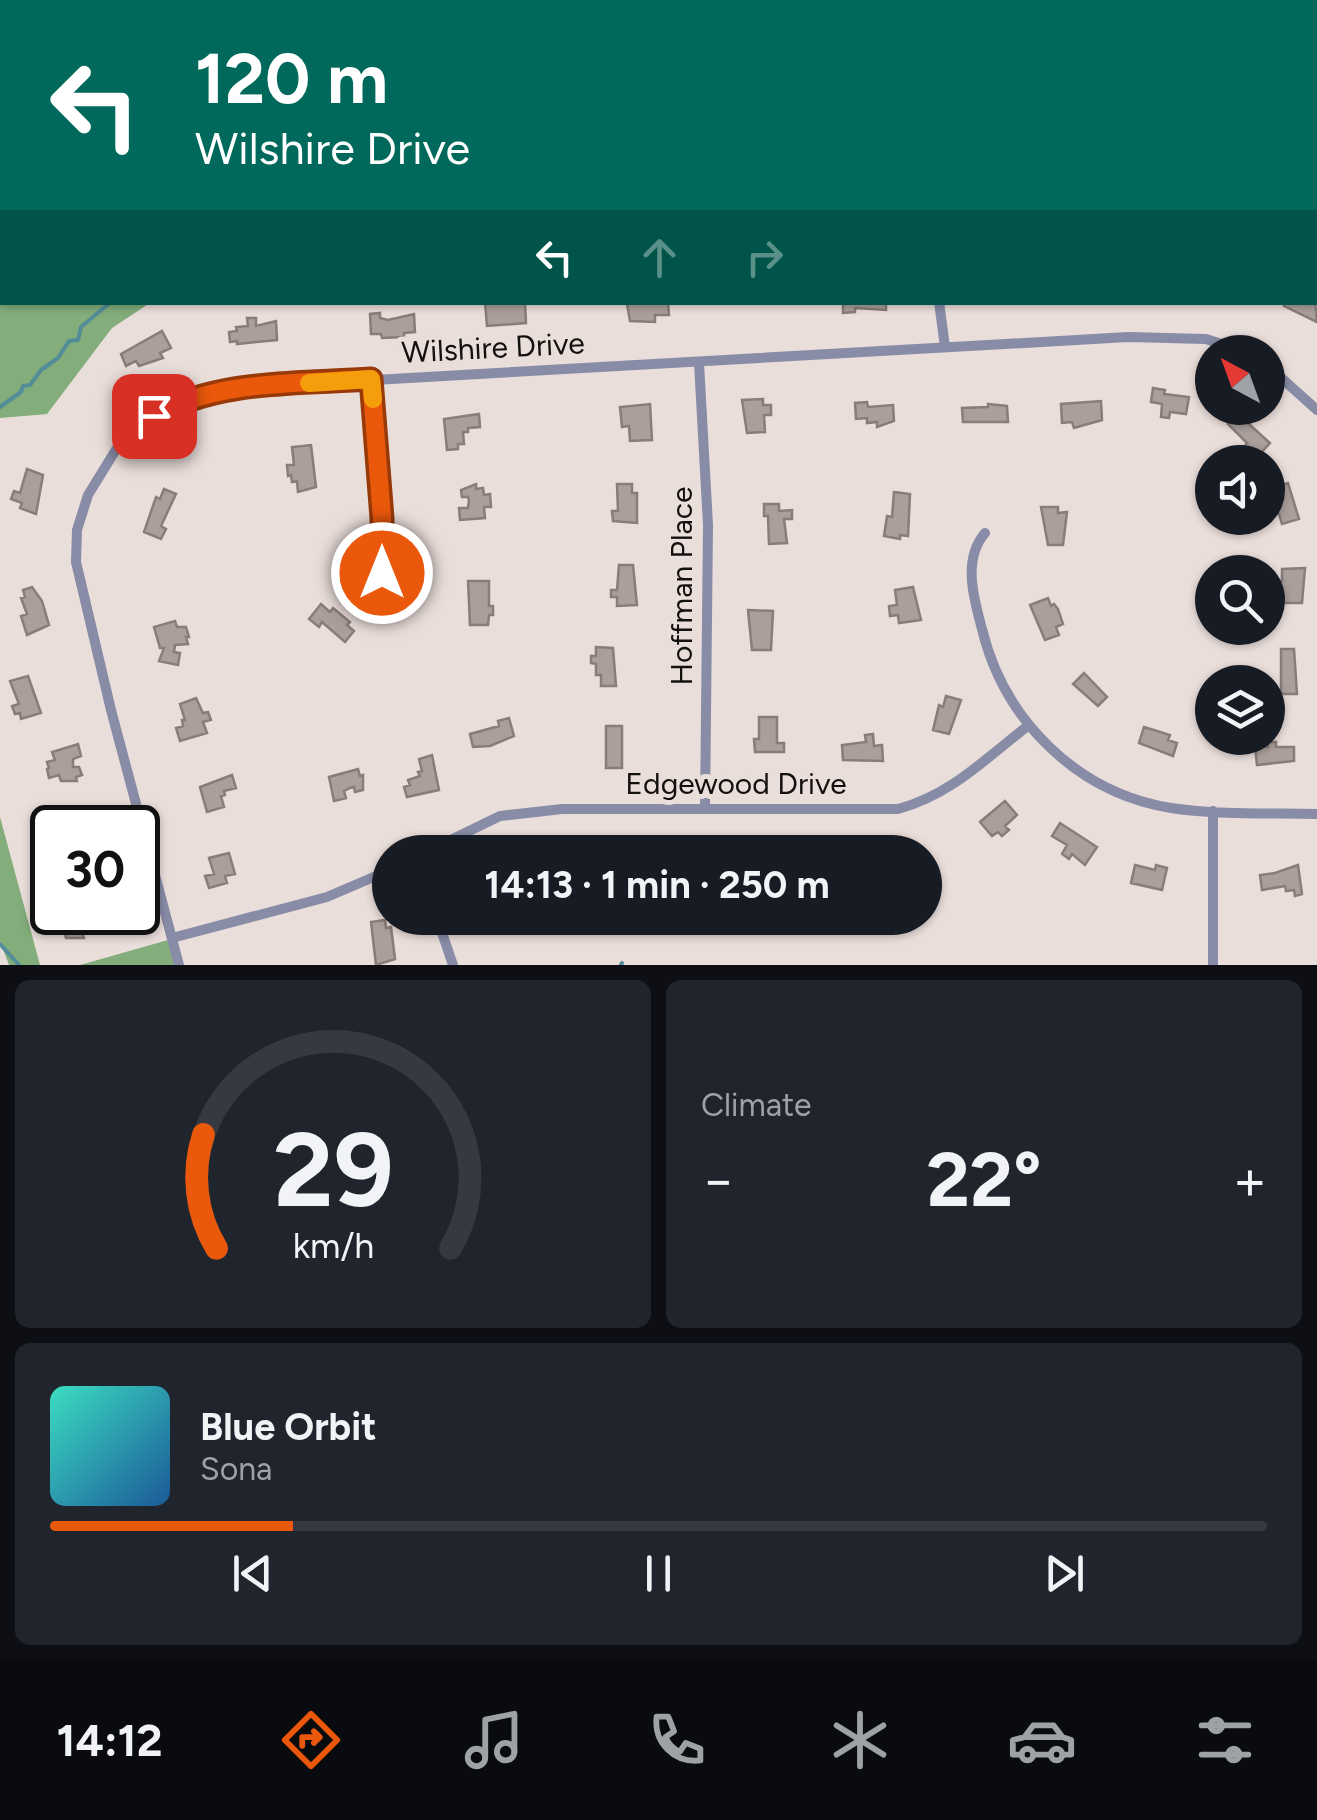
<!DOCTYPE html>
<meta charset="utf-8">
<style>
body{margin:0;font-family:Figtree,sans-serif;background:#20242c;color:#f1f3f6;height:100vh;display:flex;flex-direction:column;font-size:38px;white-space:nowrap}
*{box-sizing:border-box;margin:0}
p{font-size:32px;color:#9ea1a6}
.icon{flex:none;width:55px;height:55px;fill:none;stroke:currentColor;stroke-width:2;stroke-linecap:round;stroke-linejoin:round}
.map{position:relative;height:965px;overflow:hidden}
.side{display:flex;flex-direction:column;gap:15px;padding:15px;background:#0d0f14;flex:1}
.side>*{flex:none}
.banner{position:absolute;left:0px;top:0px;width:1318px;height:305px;box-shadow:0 2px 8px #0004;background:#00695c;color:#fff;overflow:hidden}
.needle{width:65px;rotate:319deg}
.fabs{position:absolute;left:1195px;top:335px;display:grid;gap:20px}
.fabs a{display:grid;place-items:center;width:90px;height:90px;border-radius:50%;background:#171b24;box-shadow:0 2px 8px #0004;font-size:50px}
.speed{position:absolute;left:30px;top:805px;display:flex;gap:20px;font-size:50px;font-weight:700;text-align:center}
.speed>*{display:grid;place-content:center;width:130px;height:130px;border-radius:50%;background:#171b24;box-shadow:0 2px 8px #0004;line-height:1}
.speed .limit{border:5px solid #111;border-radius:15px;background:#fff;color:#111}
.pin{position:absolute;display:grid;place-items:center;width:85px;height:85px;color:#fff;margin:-42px;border-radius:20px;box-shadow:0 5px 15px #0006}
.me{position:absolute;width:110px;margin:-55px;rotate:0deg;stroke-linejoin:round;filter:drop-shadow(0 0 8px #0008)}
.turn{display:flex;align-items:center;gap:35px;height:210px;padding:0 30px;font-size:45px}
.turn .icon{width:130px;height:130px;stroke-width:2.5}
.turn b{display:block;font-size:70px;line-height:85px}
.lanes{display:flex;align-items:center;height:95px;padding:0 30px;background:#0003;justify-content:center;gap:50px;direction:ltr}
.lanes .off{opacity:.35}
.big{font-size:75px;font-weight:700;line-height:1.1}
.side .card{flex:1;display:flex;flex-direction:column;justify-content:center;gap:15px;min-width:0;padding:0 35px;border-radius:15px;background:#20242c}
.side .dial{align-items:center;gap:0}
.dial svg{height:260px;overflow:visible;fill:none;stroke:#363941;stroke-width:7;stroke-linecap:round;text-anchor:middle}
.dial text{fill:#f1f3f6;stroke:none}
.song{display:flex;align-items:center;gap:30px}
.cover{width:120px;height:120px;border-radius:15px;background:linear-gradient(135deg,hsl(170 70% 55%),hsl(210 70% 35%))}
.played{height:10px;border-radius:5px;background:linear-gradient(90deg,#ea580c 20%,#363941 20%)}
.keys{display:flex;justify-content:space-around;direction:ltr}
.heat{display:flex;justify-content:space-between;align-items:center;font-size:55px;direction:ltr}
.side .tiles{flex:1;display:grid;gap:15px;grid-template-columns:1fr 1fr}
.card:last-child{grid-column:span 2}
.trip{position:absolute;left:372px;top:835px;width:570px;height:100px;border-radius:50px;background:#171b24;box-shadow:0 2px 8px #0004;font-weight:700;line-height:100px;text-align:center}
.menu{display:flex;height:160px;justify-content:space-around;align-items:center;background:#090b0e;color:#9ea1a6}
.menu .icon{width:70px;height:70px}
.menu .active{color:#ea580c}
.menu b{font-size:45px;color:#f1f3f6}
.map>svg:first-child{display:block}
.forest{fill:#83ad7a}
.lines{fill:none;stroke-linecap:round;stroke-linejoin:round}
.stream{stroke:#528d98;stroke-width:4}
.building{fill:#aa9f9b;stroke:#887d7a;stroke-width:2.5}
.minor{stroke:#888ca6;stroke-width:10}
.route-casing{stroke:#983908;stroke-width:25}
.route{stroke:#ea580c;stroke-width:18}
.slow{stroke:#f59e0b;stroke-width:18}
.labels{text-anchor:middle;stroke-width:10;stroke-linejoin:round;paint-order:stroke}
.street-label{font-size:30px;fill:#14100f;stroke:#eadeda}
</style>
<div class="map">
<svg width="1317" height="965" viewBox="0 0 1317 965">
<rect width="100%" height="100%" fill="#eadeda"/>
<path class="forest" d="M0,257l2,45 148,1 -38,25 -65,86 -47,4z
M0,818v-1l40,148h-31l-9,-24z
M175,938l7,27h-102z"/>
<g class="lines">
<path class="stream" d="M0,407l21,-15 2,-6 7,-1 11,-15 17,-12 11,-17 9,-1 3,-13 30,-25
M0,944l19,21
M621,965l1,-2"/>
</g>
<path class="building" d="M1315,301l2,21 -33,-16 2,-4z
M485,302l40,1 1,20 -39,3z
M668,302l1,13h-14v7l-25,-1 -3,-17z
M843,302h43v8l-31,-2v4l-12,1z
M380,313v5l8,2 26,-6 1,18 -11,1v4l-22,1 -1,-4h-10l-1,-20z
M247,318h9v8l20,-5 1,19 -40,4v-3l-7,1 -1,-10 8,-1 -1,-4 12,-1z
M162,331l9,17 -11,5 3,5 -24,8 -3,-5 -10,5 -5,-12z
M1153,388l12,2 -1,4 25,3 -3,17 -16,-2 -1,6 -8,-1 1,-13 -11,-2z
M763,399v6h8v10h-7l1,17 -18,1 -5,-33z
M1101,401l1,19 -28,8 -2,-6 -10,1 -1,-19z
M867,402l1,5 25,-2 1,16 -17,6v-5l-10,1v-5l-11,1 -1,-16z
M650,404l2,36 -22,1 -1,-15 -7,1 -2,-20z
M988,404l19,2 1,16h-45l-1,-14 26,-1z
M479,414l1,13 -12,1v4h-5l1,12h-6v5l-11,1 -3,-31z
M1238,414l32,29 -10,11 -7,-6 -4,5 -6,-5 4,-5 -19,-19z
M311,445l5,42 -18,5 -1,-11 -5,1 -1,-7 -3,1 -1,-11h7l-2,-18z
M27,469l16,6 -7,39 -16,-6 2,-5 -11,-4 3,-8 6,2z
M1288,483l11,36 -17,5 -11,-36z
M476,484v5l7,-1 1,7 6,-1 1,13h-7l1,11 -25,2 -1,-12h9l1,-8 -1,-3h-6l-1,-7z
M617,484h15v9h5v30l-24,-2 -1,-10h6z
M164,489l12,5 -15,32 5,3 -5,10 -17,-7 12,-35 4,2z
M894,492l16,2 -2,42 -8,-1v4l-16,-3 3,-20 5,1z
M764,504h15v7l13,-1v9h-8l3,24 -18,1 -1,-28h-4z
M1041,507h17v6l9,-1 -4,33h-15z
M619,565h14l4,40 -20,1v-9h-6v-7h6z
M1305,568l-3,35h-19l-1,-15h-5v-7h5v-12z
M468,581h21v25h4v9h-4l-1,10h-18z
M32,587l10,14 7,24 -22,10 -6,-19 6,-2 -6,-16 4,-1 -2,-7z
M913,587l8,33 -22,3 -1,-8 -8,1 -1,-10 8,-1 -2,-15z
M1048,598l3,8 3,-2 4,5 5,15 -7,3 3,8 -14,5 -15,-35z
M321,604l9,8 3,-4 17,14 -3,3 7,6 -9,11 -23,-20 -3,5 -10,-8z
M748,610l25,1 -2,39h-19z
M175,621l2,6h9l3,10h-3l2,7 -13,1 -1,7 6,1 -2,12 -19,-4 5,-13h-4l-6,-21z
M596,647l17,1 3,38h-15v-11h-5v-11l-5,-1v-7h5z
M1281,649h13l3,45h-16z
M1084,673l23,24 -9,9 -25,-22z
M28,676l13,37 -20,6 -1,-6 -5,1 -3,-8 7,-2 -9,-23z
M946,696l15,4 -12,34 -16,-4 6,-25 4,2z
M196,698l7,15 5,-1 3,8 -8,2 4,11 -27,8 -4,-13 7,-2 -1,-6h3l-5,-16z
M759,717h18v26h7v9h-29l-1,-13h5z
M509,718l5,18 -24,10 -17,1 -3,-13 29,-8 -1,-5z
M606,726h16v42h-16z
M1144,727l26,8 -2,5 9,3 -4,13 -34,-13z
M873,734l1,12 8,-1 1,16 -40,-1 -1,-15 24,-3 -1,-7z
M1268,742h8v5h18v14l-37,4 -2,-18h13z
M78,744l3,12 -8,3v8h6l3,8 -6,2 1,4h-16l-2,-6 -10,3 -2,-9 2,-1 -2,-6 8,-2 -3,-8z
M432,755l7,35 -32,7 -3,-10 6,-2 -2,-5 12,-4 -2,-4 4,-1 -3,-12z
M358,769l2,7 3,-1v15l-8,2 -1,-5 -4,1 -6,3 2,7 -12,3 -5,-24z
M232,775l4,13 -12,3 1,4 -4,1 3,11 -17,5 -7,-25z
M1005,801l12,14 -12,11 4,4 -7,6 -4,-4 -6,4 -12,-14z
M1060,823l37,24 -12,18 -13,-11 -3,5 -7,-5 5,-9 -15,-9z
M229,853l6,21 -10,2 2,7 -18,5 -4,-12 9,-2 -5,-16z
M1135,865l20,5 1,-5 11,3 -5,22 -31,-7z
M1298,865l4,29 -7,2 -1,-6 -8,1 -1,-5 -23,4 -2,-15 15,-2z
M59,912h29l-8,4 1,10 5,-2 2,8 -5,2 1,4h-18z
M385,920l1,8 5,-1 4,32 -19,6 -5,-43z"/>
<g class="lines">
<path class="minor" d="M600,0v2
M903,0v2
M1240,0l1,2
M1315,81l2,1
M939,302l6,45
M699,363l9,162 -3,283
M1268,366l49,44
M371,379l11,139v55
M985,533c-23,27 -11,66 -3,96 22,91 95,164 189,179 48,7 98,5 146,6
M426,852l74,-36 62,-7h336c53,-14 88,-51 131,-84
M437,918l16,47
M172,938l155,-41 63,-27
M179,965l-68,-255 -35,-148 1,-32 11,-35 32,-52 35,-27 22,-13 30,-11 79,-7 842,-48 78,2 40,13
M1213,965v-154"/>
</g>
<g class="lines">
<defs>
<path id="route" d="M154,416c64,-37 145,-32 217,-37l11,139v55"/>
</defs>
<use href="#route" class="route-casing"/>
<use href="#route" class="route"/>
<path class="slow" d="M309,383l62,-4 2,20"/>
</g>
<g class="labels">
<g class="street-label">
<text transform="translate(493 348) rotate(-3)" y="10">Wilshire Drive</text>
<text transform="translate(682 586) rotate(-90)" y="10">Hoffman Place</text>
<text x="736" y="794">Edgewood Drive</text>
</g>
</g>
</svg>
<div class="fabs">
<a><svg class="needle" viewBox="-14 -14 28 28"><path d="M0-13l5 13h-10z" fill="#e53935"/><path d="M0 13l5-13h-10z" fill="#9ea1a6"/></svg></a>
<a><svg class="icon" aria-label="sound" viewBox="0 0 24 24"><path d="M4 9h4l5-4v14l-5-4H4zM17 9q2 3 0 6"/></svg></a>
<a><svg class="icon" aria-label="search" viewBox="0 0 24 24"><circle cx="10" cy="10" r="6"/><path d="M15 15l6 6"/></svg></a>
<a><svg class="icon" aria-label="layers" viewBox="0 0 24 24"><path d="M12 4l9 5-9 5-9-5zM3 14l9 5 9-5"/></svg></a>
</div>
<div class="speed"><div class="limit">30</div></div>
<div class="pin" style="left:154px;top:416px;background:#d93025"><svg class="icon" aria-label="arrive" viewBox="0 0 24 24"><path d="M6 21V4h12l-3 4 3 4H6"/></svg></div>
<svg class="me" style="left:382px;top:573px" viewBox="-20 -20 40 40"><circle r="17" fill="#ea580c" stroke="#fff" stroke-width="3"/><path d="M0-11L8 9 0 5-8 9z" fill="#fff"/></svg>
<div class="trip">14:13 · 1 min · 250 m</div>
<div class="banner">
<div class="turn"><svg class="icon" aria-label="left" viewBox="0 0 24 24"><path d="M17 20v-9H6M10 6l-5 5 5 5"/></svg><div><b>120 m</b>Wilshire Drive</div></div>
<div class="lanes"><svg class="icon" aria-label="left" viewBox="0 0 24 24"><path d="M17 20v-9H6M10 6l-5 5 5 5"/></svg><svg class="icon off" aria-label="ahead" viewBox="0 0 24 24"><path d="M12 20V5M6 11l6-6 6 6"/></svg><svg class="icon off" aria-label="right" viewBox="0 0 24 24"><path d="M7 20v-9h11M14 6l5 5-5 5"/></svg></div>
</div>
</div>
<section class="side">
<div class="tiles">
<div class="card dial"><svg viewBox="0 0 100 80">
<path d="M14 69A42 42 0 1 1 86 69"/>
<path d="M14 69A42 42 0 0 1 10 34" stroke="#ea580c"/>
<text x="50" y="56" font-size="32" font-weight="700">29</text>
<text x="50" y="72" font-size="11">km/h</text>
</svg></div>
<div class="card"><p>Climate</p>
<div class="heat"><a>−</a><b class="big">22°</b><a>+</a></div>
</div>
<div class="card">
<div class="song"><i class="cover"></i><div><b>Blue Orbit</b><p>Sona</p></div></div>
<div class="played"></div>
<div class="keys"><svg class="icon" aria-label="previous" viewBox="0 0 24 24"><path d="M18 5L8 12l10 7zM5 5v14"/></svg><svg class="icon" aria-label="pause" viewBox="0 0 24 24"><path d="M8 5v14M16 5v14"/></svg><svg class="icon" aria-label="next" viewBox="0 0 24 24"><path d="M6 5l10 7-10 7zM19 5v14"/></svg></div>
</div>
</div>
</section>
<nav class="menu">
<b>14:12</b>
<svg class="icon active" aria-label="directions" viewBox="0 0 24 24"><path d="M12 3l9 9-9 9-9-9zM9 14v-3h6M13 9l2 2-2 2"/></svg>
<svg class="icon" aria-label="music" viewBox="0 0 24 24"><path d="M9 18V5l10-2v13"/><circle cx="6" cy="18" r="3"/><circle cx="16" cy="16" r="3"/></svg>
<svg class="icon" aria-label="phone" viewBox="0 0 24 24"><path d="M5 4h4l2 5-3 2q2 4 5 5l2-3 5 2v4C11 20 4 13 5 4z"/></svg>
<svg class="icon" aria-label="climate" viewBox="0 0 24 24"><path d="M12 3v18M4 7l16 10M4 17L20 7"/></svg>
<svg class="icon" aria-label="car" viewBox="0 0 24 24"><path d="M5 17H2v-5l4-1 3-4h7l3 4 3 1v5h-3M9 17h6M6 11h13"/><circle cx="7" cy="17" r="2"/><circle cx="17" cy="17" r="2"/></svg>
<svg class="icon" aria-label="filters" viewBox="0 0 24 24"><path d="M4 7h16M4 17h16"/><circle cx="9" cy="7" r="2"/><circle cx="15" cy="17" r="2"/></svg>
</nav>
